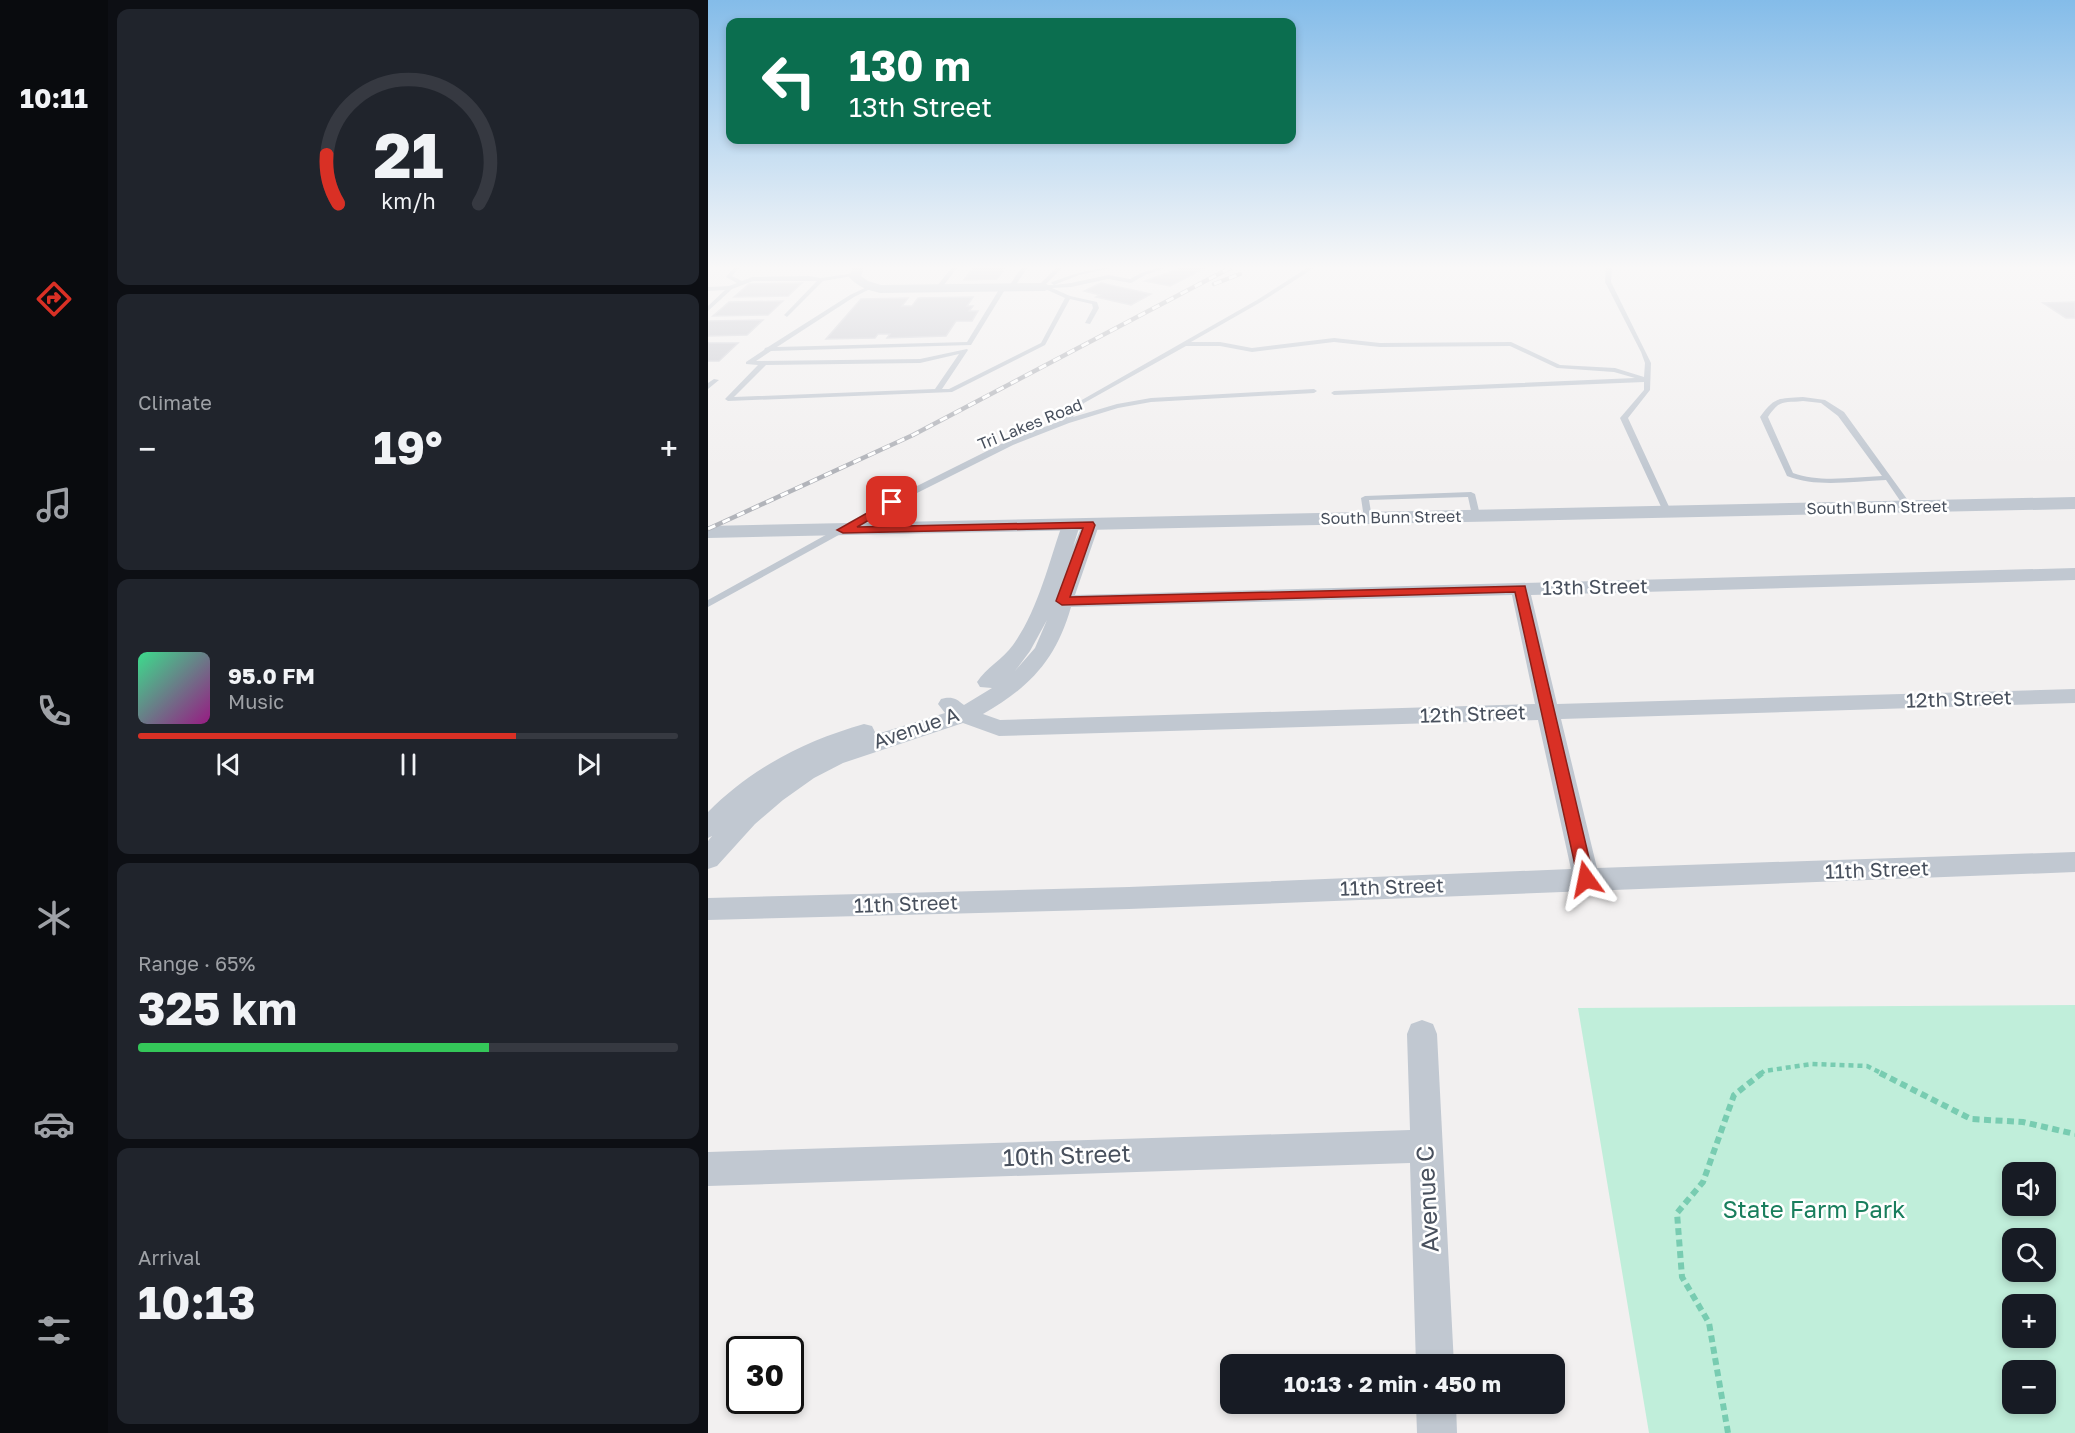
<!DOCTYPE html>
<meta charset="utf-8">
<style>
body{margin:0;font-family:"Golos Text",sans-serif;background:#20242c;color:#f1f3f6;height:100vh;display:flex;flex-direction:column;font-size:22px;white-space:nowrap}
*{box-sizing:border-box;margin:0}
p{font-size:20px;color:#9ea1a6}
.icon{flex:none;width:33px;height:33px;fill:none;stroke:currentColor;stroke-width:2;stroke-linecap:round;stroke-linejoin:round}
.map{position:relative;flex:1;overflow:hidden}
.panel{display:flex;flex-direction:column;gap:9px;padding:9px;background:#0d0f14;width:600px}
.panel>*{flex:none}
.banner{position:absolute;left:18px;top:18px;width:570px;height:126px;border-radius:12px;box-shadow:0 3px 9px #0003;background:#0b6e4f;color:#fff;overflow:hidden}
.buttons{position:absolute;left:1294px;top:1162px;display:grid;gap:12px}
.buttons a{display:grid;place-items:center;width:54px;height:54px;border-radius:12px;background:#171b24;box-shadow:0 3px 9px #0003;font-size:30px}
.speed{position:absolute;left:18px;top:1336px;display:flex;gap:12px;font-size:30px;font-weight:700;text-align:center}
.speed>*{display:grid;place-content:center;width:78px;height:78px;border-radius:50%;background:#171b24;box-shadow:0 3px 9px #0003;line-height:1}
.speed .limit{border:3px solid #111;border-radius:9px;background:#fff;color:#111}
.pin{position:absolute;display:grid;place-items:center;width:51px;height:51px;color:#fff;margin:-26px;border-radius:12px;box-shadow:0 3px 9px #0006}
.me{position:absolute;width:66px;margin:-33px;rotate:348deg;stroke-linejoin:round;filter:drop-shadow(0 0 4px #0008)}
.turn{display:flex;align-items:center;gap:21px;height:126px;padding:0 24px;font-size:27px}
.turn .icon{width:78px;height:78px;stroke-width:2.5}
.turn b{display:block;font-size:42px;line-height:51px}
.big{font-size:45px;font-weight:700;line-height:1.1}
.panel .tile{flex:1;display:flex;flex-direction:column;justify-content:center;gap:9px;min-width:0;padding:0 21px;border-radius:12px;background:#20242c}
.panel .dial{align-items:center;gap:0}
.dial svg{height:156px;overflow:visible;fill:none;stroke:#363941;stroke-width:7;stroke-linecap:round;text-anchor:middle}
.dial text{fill:#f1f3f6;stroke:none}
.song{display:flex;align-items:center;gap:18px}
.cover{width:72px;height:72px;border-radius:9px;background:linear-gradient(135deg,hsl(150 70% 55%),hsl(310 70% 35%))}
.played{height:6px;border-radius:3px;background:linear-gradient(90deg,#d93025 70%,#363941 70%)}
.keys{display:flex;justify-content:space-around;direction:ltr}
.heat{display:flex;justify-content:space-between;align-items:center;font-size:33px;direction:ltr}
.charge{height:9px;border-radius:4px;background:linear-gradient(90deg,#34c759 65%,#363941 0)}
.trip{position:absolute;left:512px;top:1354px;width:345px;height:60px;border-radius:12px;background:#171b24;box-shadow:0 3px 9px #0003;font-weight:700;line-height:60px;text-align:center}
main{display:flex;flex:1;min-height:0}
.tab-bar{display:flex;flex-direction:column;width:108px;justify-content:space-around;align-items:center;background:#090b0e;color:#9ea1a6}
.tab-bar .icon{width:42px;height:42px}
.tab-bar .on{color:#d93025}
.tab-bar b{font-size:27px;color:#f1f3f6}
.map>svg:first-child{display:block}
.green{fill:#c0eeda;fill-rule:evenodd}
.building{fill:#cacbd2;stroke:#d4d5db;stroke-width:1.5}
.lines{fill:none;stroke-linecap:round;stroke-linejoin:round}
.path-far1{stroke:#78ccb1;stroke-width:4.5;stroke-dasharray:5 4;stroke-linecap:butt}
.path{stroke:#78ccb1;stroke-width:6;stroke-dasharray:7 4.5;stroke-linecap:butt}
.service{fill:#c1c8d1;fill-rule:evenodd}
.minor{fill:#c1c8d1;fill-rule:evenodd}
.tertiary{fill:#c1c8d1;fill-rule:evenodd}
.rail-casing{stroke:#b2b4ba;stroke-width:4.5}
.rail{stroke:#fff;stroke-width:3;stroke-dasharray:8;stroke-linecap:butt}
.route{fill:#d93025;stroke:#8d1f18;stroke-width:1.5}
.labels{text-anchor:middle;stroke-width:5;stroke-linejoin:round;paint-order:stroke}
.far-street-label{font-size:16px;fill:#48505d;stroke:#fff}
.street-label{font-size:20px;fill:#48505d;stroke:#fff}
.near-street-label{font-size:24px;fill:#48505d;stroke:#fff}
.near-park-label{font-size:24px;fill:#197e5d;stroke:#fff}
</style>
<main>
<nav class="tab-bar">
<b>10:11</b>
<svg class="icon on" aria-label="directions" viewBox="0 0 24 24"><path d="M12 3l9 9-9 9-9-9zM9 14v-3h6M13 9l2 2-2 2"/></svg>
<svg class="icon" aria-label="music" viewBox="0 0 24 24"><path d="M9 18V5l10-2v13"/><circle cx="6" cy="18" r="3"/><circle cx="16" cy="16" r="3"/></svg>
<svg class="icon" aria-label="phone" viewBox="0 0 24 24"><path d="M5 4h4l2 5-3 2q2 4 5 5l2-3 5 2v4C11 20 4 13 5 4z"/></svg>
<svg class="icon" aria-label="climate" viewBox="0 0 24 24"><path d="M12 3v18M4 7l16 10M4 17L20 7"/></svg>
<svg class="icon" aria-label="car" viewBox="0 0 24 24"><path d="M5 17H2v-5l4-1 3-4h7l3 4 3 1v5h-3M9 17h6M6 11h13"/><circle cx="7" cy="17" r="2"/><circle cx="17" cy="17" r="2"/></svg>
<svg class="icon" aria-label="filters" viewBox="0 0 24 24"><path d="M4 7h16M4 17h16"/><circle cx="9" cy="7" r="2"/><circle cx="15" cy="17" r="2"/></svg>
</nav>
<section class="panel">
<div class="tile dial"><svg viewBox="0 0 100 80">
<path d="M14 69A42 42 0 1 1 86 69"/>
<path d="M14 69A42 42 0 0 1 8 44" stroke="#d93025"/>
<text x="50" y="56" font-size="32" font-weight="700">21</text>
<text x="50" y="72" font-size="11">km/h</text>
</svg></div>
<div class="tile"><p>Climate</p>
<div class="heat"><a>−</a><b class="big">19°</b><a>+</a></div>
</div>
<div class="tile">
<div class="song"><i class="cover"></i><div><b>95.0 FM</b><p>Music</p></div></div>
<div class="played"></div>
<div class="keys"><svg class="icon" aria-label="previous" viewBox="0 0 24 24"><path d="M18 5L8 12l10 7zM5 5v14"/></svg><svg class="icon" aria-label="pause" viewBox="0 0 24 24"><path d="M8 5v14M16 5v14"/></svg><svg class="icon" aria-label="next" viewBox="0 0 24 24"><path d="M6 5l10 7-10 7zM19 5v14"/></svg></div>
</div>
<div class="tile"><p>Range · 65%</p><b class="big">325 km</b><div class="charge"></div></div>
<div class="tile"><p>Arrival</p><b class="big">10:13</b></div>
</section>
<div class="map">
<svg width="1367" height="1433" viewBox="0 0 1367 1433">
<rect width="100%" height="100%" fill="#f2f0f0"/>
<path class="green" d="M1367,1005v428h-426l-71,-425zM1305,1173h33v33h-33zM1305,1239h33v33h-33zM1305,1305h33v33h-33zM1305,1371h33v33h-33z"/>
<path class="building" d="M265,268h32l-8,11 -33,1z
M473,268h24l-35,18 -25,-5z
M94,283l-14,13 -54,1 15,-13z
M393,283l50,11 -20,11 -35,-8 4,-2 -16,-4z
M265,297l-6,9h6l-4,5h9l-6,10h-16l-10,15 -59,2 3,-4h-12l-3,4 -49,1 35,-40 47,-1 -6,8h10l6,-8z
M75,301l-15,14 -55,1 16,-14z
M1367,302v16h-9l-23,-15z
M55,320l-16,15 -39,1v-15z
M0,343h30l-19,18h-11z"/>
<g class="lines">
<path class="path-far1" d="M1052,1074l4,-3 48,-7 55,2 16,8"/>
<path class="path" d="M1172,1073l91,46 52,3 52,12
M1020,1433l-19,-110 -27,-46 -5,-64 26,-31 31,-87 28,-22"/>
<path class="service" d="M25,268h6l-7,8 10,5 10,-4 57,-1 12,2 34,-5 3,2 -35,6 -36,36 -3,-2 1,-1 32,-33h-64l-21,8 -24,22v-5l17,-16 -17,1v-4l21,-1 8,-3 -11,-6z
M243,268h6l-17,22h-4l-1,-1z
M313,268h6l-14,21h-4l-1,-1z
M348,268h6l-17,17h9l-3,-2 1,-1c19,-7 38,-14 59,-14l-32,7 -25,10 17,-2 37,-8 22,4 11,-6 16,-5h8l-20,7 -14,8 -23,-4 -37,8 -19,1 18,8 27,6 2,6 -9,16 -5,-1 8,-15 -1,-4 -22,-5 -25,46 -93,47 -224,9 -3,-2 33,-34 -12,-1v-2l18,-12 1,-2 3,-1 82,-52 19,-9 5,1 -20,10 -77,50 190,-5 33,-54 5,-1 1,1 -35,57 -200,6 -15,10 164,-2 47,-10 1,1 -26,39h7l92,-46 24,-45 -22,-10 -3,1 -3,-2zM251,354l-24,35 -201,8 32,-32 154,-2z
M599,268h7l-53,34 -70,40h29l32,6 82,-10 46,5 131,-1 49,23 55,3 29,9 1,-14 -4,-11 -36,-70 1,-14h6l-1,14 40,81 -1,27 -22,28 43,93 -4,2 -4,-2 -43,-93 24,-28v-8l-310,13 -3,-2 3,-2 301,-13 -21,-6 -57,-4 -47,-22 -130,1 -46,-5 -82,10 -32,-6h-34l-102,57 -11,14 44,-13 34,-6 163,-9 3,2 -3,2 -163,9 -33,6 -49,15 -56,22 -118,59 -187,103v-7l181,-100 118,-59 56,-21 17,-19 177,-101z
M6,379l5,1 -11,9v-6z
M1095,397l22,3 19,12 68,94 -1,2h-6l-19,-28c-32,1 -69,8 -99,-4l-27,-59c15,-21 18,-18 43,-20zM1095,401l18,2 17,13 44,60c-28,1 -62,7 -89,-3l-25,-56c12,-18 15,-14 35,-16z
M763,492l4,2 5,21 -1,2h-3l-4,-2 -4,-18 -99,3 3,18 -4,2 -4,-2 -3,-20 4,-2z"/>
<path class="minor" d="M144,268h12l-3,8 7,5 13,4 164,-2 6,4 -6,4 -165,2c-12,-3 -22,-6 -31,-16z
M363,520l6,1 3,4 -7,22 11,-26h12l3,4 -24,70 1000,-27v12l-544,15 26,109 518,-15v14l-514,16 36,149 478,-16v20l-946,37 -421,11v-22l421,-11 442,-18 -33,-149 -539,16 -36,-13 -120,40 -29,15 -31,22 -28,24 -38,42 -9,3v-28l4,-5 -4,2v-26c44,-44 96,-71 156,-88l8,2 3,6 -1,3 71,-22 -7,-9 3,-5c10,-3 15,-1 23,6l28,-17 -12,-1 -3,-5c9,-14 26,-23 36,-37 25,-35 35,-80 49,-120l3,-4zM804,595l23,109 -535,16 -17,-6c47,-27 73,-54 88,-107zM339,620l-12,28 -20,23 15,-20z
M714,1020l11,4 4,10 17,331h-38l-6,-202 -702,23v-34l702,-22 -3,-96 4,-10z
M708,1404h40l1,29h-40z"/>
<path class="tertiary" d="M1367,497v12l-1367,29v-12z"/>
<defs>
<path id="rail" d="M506,284l26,-10
M0,529l205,-94 317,-167"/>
</defs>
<use href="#rail" class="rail-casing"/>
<use href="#rail" class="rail"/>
</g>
<linearGradient id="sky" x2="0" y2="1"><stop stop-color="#84bce9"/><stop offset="0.57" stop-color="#f9f8f8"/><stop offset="1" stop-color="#f9f8f8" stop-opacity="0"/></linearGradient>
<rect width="1367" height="469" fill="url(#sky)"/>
<path class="route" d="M184,499l5,3 -2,3 -38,22 236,-5 2,3 -25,72 455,-11 69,293 -2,4 -6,2 -5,-2 -3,-4 -63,-287 -453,13 -6,-4 27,-73 -240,5 -6,-3z"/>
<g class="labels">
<g class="far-street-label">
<text transform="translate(322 424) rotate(-22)" y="6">Tri Lakes Road</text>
<text transform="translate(1169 507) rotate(-1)" y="6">South Bunn Street</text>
<text transform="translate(683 517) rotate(-1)" y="6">South Bunn Street</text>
</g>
<g class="street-label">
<text transform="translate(887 587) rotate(-1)" y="7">13th Street</text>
<text transform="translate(1251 699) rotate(-2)" y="7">12th Street</text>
<text transform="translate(765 714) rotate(-2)" y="7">12th Street</text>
<text transform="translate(208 728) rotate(-19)" y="7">Avenue A</text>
<text transform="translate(1169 870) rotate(-2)" y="7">11th Street</text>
<text transform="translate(684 887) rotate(-2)" y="7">11th Street</text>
<text transform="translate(198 904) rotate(-2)" y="7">11th Street</text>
</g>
<g class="near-street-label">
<text transform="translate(359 1156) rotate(-2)" y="8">10th Street</text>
<text transform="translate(720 1199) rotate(-93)" y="8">Avenue C</text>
</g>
<g class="near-park-label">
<text x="1106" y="1218">State Farm Park</text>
</g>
</g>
</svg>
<div class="buttons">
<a><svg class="icon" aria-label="sound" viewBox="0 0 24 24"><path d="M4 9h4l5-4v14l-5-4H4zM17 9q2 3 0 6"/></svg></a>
<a><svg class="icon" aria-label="search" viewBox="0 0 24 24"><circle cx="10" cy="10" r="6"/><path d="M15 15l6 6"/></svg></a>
<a>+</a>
<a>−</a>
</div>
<div class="speed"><div class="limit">30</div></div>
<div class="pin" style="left:184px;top:502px;background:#d93025"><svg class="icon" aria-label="arrive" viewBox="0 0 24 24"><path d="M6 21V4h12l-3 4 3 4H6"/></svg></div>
<svg class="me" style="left:878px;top:879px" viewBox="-20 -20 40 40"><path d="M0-17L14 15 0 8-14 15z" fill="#d93025" stroke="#fff" stroke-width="4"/></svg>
<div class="trip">10:13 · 2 min · 450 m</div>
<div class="banner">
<div class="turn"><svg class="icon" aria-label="left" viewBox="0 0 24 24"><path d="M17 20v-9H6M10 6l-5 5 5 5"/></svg><div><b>130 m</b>13th Street</div></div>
</div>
</div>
</main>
